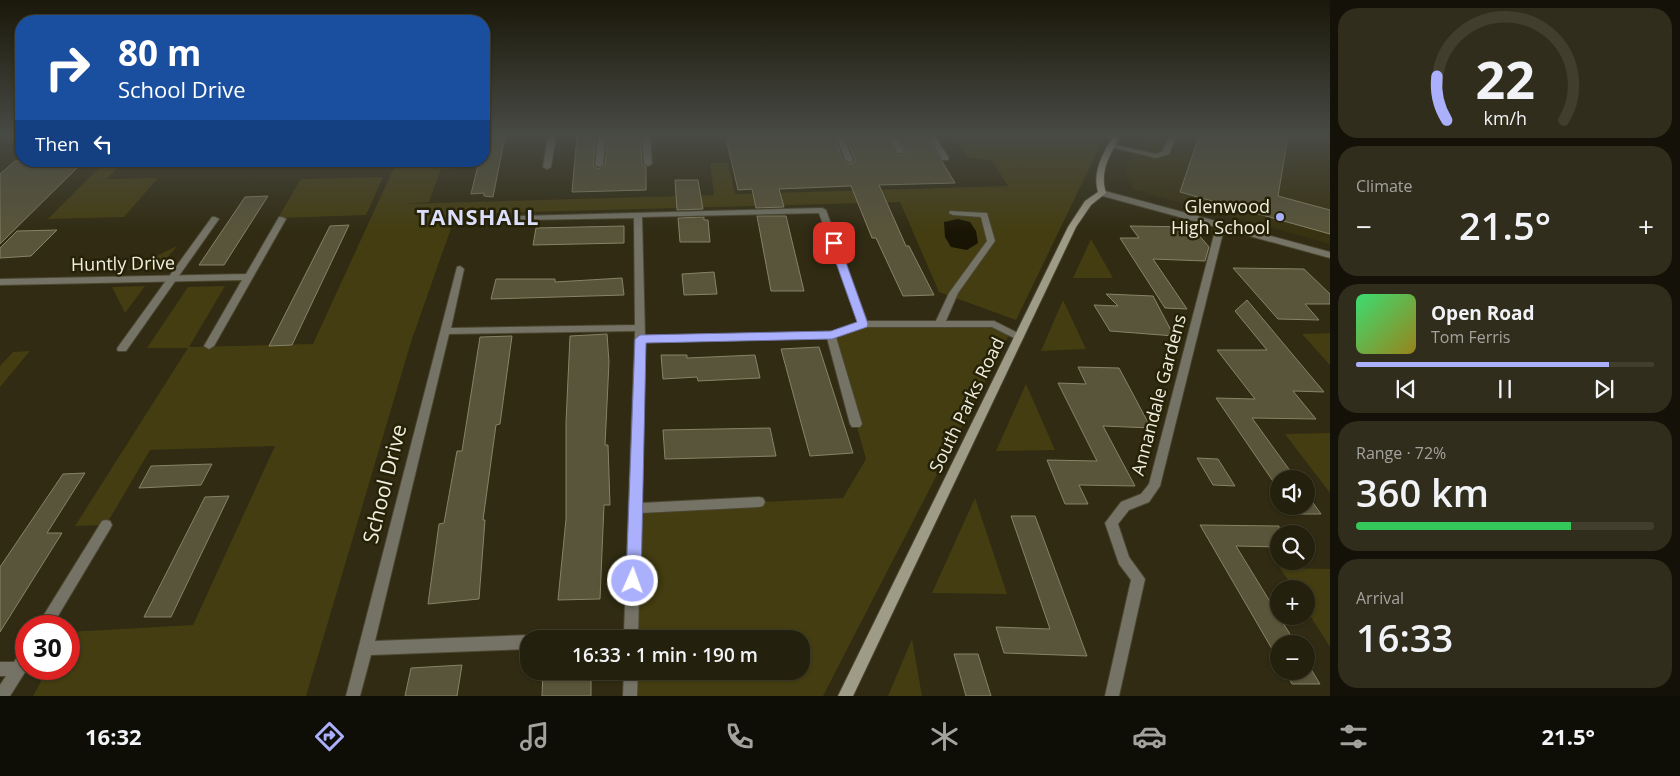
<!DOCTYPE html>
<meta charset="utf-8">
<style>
body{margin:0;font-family:"Open Sans",sans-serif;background:#302d1c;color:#f1f3f6;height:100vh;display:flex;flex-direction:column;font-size:19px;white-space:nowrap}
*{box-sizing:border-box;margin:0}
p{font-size:16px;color:#a3a39e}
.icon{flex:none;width:28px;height:28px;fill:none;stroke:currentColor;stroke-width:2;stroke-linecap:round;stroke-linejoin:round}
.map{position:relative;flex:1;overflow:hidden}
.drawer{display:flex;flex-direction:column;gap:8px;padding:8px;background:#141208;width:350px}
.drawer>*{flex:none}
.hud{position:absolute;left:15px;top:15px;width:475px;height:152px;border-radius:20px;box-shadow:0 1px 4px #0004,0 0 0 1px #413e2e;background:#1a4fa0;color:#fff;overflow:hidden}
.controls{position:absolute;left:1270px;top:470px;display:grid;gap:10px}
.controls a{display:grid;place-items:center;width:45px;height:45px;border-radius:50%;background:#24200e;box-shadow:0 1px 4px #0004,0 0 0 1px #413e2e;font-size:25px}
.speed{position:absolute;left:15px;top:615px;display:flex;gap:10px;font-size:25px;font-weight:700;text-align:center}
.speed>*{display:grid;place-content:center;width:65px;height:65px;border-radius:50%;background:#24200e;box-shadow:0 1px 4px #0004,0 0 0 1px #413e2e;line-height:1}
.speed .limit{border:8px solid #d22;background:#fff;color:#111}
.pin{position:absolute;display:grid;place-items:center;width:42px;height:42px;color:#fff;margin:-21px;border-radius:10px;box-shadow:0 2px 8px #0006}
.me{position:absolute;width:55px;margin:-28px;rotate:2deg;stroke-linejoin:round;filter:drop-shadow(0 0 4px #0008)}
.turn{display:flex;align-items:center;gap:18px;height:105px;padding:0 20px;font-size:22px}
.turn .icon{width:65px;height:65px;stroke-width:2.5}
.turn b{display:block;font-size:35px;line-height:42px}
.then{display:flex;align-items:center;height:48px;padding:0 20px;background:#0003;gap:10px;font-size:19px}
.big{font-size:38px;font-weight:600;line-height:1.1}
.drawer .tile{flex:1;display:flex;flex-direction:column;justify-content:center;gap:8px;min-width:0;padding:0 18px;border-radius:20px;background:#302d1c}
.drawer .dial{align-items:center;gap:0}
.dial svg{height:130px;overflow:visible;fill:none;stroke:#413e2e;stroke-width:7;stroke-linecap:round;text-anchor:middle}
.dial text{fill:#f1f3f6;stroke:none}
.song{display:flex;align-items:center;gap:15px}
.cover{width:60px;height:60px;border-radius:8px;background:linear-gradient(135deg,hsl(140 70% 55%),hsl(50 70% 35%))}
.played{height:5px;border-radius:2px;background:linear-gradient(90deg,#aab0fc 85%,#413e2e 85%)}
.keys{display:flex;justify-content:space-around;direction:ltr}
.heat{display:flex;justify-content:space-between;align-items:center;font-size:28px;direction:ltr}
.charge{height:8px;border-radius:4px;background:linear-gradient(90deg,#34c759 72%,#413e2e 0)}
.trip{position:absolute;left:520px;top:630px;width:290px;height:50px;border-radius:20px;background:#24200e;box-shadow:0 1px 4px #0004,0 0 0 1px #413e2e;font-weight:600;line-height:50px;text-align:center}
.tab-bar{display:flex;height:80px;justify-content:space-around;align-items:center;background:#0e0d06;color:#a3a39e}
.tab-bar .icon{width:35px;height:35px}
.tab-bar .on{color:#aab0fc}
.tab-bar b{font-size:22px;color:#f1f3f6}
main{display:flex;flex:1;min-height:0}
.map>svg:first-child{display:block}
.built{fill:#383210}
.green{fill:#443d11}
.water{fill:#171403}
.building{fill:#59553a;stroke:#878366}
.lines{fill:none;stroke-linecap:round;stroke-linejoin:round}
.lane-casing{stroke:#4b462f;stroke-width:2}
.street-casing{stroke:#4b462f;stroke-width:2}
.secondary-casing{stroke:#4b462f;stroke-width:2}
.lane{fill:#747366;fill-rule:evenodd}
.street{fill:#747366;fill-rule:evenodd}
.secondary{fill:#9e9b87;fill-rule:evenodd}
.route{fill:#aab0fc;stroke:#6e72a4}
.poi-dot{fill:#aab0fc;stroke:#262208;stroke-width:2}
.labels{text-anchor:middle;stroke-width:5;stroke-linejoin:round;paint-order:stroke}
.poi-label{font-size:18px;fill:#f0eedf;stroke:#262208;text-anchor:end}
.street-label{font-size:18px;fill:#f0eedf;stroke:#262208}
.near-street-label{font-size:21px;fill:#f0eedf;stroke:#262208}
.district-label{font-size:22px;font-weight:bold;letter-spacing:1px;fill:#dbdffc;stroke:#262208}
</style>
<main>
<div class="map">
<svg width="1330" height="696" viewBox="0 0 1330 696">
<rect width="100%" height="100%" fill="#302b12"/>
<path class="built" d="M1140,136h190v108l-198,-55 -7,-17z"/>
<path class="green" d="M954,136h143l3,10 -84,174 -77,-28 -39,-90 -444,12 -45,128 -105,354h-273l15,-27h21v-37l124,-7 82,-179 -125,4 -44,75 -31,1 113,-178h-41l41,-61 37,-1 -36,61 124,-3 84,-183h57l-3,8h-10l-12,33 -25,2 310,-9 -4,-32h18l7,31 273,-8 -16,-25 -25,-4z
M106,161h18l-17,18 51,-1 -34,39 -76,2z
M383,177l-17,38 -88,3 23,-39z
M1091,239l22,39h-40z
M177,246l-19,23 -31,1z
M145,286l-20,27 -13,-26z
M1063,300l23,49 -45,2z
M863,324h131l16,9 -187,363h-195l1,-25h172v-32h-171l6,-131 207,-10 23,-39 -35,-124z
M1330,333v32l-28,-31z
M30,351l-30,36v-21l13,-14z
M1026,384l29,66 -59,1z
M1330,433v60l-45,-59z
M975,498l32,96 -75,-1z
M1280,568l50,1v78l-24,-38v-20h-12z
M912,639l10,57h-34z"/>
<path class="water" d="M958,219l12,3 6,9 2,12 -11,7 -16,-3 -6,-10 -1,-15z"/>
<path class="building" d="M484,136h21l-12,61 -9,-1v-3l-13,1 8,-33h5z
M577,136h19l-3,29 5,4 7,-4 3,-29h32l2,28 4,3v23l-74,2z
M834,136l9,25 6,3 5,-1 1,-4 -10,-23h42l10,19h6l3,-3 -9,-16 30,1 28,46 -76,2 27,61h3l25,49 -31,1 -27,-58h-4l-21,-52 -72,3 5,18 -28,1 -4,-19 -14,1 -12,-52z
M1199,136h89l-10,60 52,14v24l-150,-42z
M15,161h69l-84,83v-70z
M675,180h23l5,29 -26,1z
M268,196l-44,69h-25l46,-68z
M757,216h29l18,75h-33z
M704,217v3h4l2,22h-30l-2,-24z
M349,225l-57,120 -23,1 61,-120z
M624,226v17l-91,2 3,-17z
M1130,226l62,1 17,20 -4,14 -52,-2 34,50 -22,-1 -45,-70h19z
M57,230l-26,26 -31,2v-10l17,-17z
M1233,268l71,1 26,25v10h-25l14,16 -41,-1z
M714,272l3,22 -33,1 -2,-21z
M622,278l2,17 -133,4 5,-20h59v3z
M1106,294l47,2 21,40 -64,-5 -16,-26 24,1z
M1247,300l77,92 -31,-1 23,28 -64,-1 44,61h-17v11l-63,-92 39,1 -38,-49h50l-32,-39z
M607,334l2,28 -4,83h3l2,60h-6l-4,94 -42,1 8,-81v-97l4,-86z
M512,336l-12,88 -4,1 -13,95h2l-6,79 -51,5 11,-80 5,-1 13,-72h5l18,-114z
M819,347l34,106 -43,3 -29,-107z
M661,355h26v3l68,-3 5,23 -62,3 -1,-4 -34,2z
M1078,367l41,1 32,60 -48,-2 32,60 -56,-1 9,19h-23l-18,-44 50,1 -39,-78 28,1z
M770,428l6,28 -111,3 -2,-29z
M1197,458l21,1 17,27 -22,-1z
M212,464l-11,21 -62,3 12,-22z
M85,473l-38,60h15l-62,99v-65l63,-93z
M1306,493l15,21h-26l-5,-8h16z
M229,496l-58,121h-27l61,-120z
M1011,516h24l52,140 -83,-3 -8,-26 54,2z
M1200,525l79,1v21l-43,-1 60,98h-17v17z
M954,654h24l13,42h-25z
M1306,661l14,23h-28l-7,-13h21z
M462,665l-5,31h-52l6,-28z
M543,671h48v25h-49z"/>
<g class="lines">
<defs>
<path id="lane" d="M598,136h8l-3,29 -4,2 -4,-2z
M642,136h8l2,28 -4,2 -4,-2z
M836,136h7l10,24 -1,2h-3l-4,-2z
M889,136h6l9,15 -1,2h-6z
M929,136h6l14,22 -1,2h-6z
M1169,136h7l-7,18 -13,4 -49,-12 4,-2 45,10 6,-2z
M950,211l37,2 8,28 -37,52 -13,30 -5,3 -5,-3 14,-30 38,-52 -6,-24 -28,-2 -4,-2z
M212,217h3l4,2 -93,132h-8l-1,-2 1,-2z"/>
<path id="street" d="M548,136h8l-5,31 -4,2 -4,-2z
M1102,136h12l5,2 -4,2z
M1099,191h6l225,61v6l-106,-29 -64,257 -11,16 -20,8 -11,14 11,33 16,22 -26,117h-14l26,-116 -12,-16 -14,-41 16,-21 20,-8 8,-10 67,-257 -117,-32z
M822,208l4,2 41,111h127l28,14 2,2 -2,2h-6l-24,-12h-128l-28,10 26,87 -2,3h-8l-2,-3 -23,-86 -182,4 -4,161 118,-6 4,1 2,4 -2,4 -4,1 -118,6 -3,126h-30l2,-5 14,-2 11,-301 -186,3 -74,307 154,-6 6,4h-6v10l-158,6 -11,41h-14l111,-429 3,-1 4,3 -13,59 184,-3 -1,-107 -112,2h-3v-4zM819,213l39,109 -28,10 -185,4 -3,-119z
M279,217h3l4,2 -72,127 -5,3 -5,-3 38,-66 -242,5v-6l246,-5z
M106,520l4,1 2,4 -2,4 -58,97h-15l65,-105z
M26,649l1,20 -17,27h-10v-11l6,-9h-6v-14h14l7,-11z
M624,671h14l-1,25h-14z"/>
<path id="secondary" d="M1113,136h7c-10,19 -21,35 -14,57l-15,12 -15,22 -223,469h-15l230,-469 17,-26 13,-9c-6,-21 5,-38 15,-56z"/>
</defs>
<use href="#lane" class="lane-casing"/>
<use href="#street" class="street-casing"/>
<use href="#secondary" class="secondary-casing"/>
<use href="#lane" class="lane"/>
<use href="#street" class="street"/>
<use href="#secondary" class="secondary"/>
</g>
<linearGradient id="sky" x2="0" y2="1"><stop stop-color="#1a180a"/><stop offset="0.58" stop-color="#484a44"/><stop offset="1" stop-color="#484a44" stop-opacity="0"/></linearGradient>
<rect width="1330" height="233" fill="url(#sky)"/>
<path class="route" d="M834,240l5,3 29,81 -1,3 -35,12 -186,4 -5,238 -2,5 -6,2 -5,-2 -2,-5 9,-242 5,-4 191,-4 26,-9 -28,-79z"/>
<circle class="poi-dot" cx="1280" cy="217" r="5"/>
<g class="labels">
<g class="poi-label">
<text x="1270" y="213">Glenwood<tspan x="1270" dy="21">High School</tspan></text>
</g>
<g class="street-label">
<text transform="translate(123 264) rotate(-1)" y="6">Huntly Drive</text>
<text transform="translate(1159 395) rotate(-75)" y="6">Annandale Gardens</text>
<text transform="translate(967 405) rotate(-64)" y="6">South Parks Road</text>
</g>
<g class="near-street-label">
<text transform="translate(385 484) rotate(-76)" y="7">School Drive</text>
</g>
<g class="district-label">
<text x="478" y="225">TANSHALL</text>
</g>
</g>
</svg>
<div class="controls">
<a><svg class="icon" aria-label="sound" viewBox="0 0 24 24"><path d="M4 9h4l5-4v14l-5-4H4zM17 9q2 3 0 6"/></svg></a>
<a><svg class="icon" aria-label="search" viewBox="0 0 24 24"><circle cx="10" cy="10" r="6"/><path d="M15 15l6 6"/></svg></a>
<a>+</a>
<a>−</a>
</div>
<div class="speed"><div class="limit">30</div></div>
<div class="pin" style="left:834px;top:243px;background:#d93025"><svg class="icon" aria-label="arrive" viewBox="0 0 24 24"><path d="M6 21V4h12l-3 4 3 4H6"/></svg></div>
<svg class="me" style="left:633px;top:581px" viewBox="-20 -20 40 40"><circle r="17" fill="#aab0fc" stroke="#fff" stroke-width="3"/><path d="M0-11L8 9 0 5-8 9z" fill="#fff"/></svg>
<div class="trip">16:33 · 1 min · 190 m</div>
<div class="hud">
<div class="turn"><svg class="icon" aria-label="right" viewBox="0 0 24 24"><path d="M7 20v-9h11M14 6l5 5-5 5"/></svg><div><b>80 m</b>School Drive</div></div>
<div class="then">Then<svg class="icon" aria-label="left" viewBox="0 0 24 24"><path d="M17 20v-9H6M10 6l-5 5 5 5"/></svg></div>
</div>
</div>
<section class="drawer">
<div class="tile dial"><svg viewBox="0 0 100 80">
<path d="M14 69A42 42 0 1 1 86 69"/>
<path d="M14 69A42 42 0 0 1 8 42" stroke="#aab0fc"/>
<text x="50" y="56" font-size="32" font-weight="700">22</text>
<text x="50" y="72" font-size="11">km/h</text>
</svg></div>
<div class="tile"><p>Climate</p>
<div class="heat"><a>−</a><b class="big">21.5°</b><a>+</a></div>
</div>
<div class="tile">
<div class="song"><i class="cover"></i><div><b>Open Road</b><p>Tom Ferris</p></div></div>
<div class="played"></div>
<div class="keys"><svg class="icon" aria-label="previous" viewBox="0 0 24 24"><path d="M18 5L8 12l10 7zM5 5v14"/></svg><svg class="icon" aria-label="pause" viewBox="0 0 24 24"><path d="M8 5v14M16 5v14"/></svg><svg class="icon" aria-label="next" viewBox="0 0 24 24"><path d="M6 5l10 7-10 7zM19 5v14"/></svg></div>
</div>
<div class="tile"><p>Range · 72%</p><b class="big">360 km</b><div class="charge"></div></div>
<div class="tile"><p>Arrival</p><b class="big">16:33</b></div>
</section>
</main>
<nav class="tab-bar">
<b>16:32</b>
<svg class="icon on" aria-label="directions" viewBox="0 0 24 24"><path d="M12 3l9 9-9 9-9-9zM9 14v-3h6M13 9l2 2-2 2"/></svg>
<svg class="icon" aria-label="music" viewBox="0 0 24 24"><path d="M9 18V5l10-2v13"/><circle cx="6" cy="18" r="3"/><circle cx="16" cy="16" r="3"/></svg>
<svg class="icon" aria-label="phone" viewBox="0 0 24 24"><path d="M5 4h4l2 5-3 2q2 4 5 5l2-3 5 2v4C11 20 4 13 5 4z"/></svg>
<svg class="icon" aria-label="climate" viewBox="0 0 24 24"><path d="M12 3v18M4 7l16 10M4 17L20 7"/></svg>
<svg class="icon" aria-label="car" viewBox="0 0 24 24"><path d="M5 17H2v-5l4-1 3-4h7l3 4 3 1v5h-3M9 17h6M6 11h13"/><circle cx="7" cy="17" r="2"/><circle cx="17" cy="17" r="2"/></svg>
<svg class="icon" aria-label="filters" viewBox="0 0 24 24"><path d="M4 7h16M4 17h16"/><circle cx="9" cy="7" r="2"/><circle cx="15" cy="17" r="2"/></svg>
<b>21.5°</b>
</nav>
